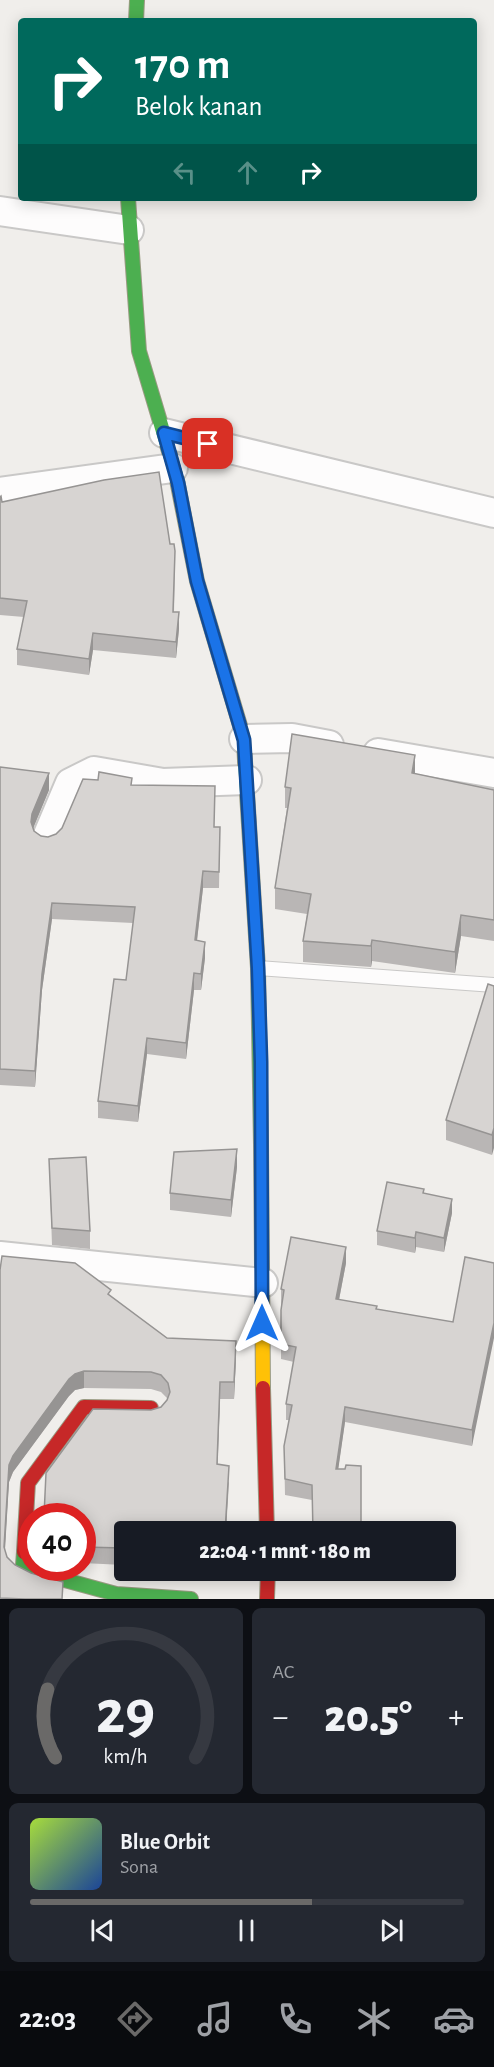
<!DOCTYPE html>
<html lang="id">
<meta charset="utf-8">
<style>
body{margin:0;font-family:"Alegreya Sans",sans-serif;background:#242831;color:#f1f3f6;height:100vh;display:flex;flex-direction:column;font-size:22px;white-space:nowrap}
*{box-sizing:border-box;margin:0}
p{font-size:20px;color:#9ea1a6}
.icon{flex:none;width:33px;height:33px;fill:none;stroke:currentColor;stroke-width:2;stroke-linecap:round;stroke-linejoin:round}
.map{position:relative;height:1599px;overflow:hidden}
.sheet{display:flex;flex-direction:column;gap:9px;padding:9px;background:#0d0f14;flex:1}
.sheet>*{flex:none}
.guide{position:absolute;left:18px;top:18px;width:459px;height:183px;border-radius:6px;box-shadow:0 3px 15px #0003;background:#00695c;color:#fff;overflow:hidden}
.speed{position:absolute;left:18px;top:1503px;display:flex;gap:12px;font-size:30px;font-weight:700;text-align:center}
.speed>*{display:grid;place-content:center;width:78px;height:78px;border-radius:50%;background:#171b24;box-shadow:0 3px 15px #0003;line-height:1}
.speed .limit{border:9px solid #d22;background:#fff;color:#111}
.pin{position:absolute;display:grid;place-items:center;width:51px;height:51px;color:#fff;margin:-26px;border-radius:12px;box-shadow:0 3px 9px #0006}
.me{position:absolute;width:66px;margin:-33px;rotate:0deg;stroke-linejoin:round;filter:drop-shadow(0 0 4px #0008)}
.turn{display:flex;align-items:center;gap:21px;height:126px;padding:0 18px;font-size:27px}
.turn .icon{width:78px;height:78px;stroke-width:2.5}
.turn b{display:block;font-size:42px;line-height:51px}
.lanes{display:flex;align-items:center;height:57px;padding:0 18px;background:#0003;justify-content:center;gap:30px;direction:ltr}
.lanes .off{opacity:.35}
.big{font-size:45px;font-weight:800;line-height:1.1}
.sheet .card{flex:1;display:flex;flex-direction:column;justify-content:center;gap:9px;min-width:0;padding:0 21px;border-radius:9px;background:#242831}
.sheet .dial{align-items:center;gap:0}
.dial svg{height:156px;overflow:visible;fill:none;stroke:#363941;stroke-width:7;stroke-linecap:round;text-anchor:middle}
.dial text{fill:#f1f3f6;stroke:none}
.song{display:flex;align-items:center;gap:18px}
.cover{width:72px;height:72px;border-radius:9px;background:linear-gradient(135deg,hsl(80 70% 55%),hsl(220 70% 35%))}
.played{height:6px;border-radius:3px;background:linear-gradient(90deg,#6a6968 65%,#363941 65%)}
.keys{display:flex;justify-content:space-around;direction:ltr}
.heat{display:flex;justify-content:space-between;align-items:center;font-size:33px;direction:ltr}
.sheet .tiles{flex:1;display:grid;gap:9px;grid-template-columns:1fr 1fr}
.card:last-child{grid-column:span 2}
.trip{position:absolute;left:114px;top:1521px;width:342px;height:60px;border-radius:6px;background:#171b24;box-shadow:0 3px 15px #0003;font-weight:800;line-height:60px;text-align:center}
.tab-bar{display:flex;height:96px;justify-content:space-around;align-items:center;background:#090b0e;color:#9ea1a6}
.tab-bar .icon{width:42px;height:42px}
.tab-bar .selected{color:#6a6968}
.tab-bar b{font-size:27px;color:#f1f3f6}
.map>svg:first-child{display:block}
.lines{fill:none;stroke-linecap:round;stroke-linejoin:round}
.lane-casing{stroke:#c9c8c7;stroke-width:16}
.street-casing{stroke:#c9c8c7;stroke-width:32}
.fast-casing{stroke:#999a82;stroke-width:16}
.slow-casing{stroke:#999a82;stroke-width:16}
.jam-casing{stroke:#999a82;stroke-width:16}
.lane{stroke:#fdfcfc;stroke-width:14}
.street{stroke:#fdfcfc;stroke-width:28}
.fast{stroke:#4caf50;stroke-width:14}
.slow{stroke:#ffc107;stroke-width:14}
.jam{stroke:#c62828;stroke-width:14}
.wall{fill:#b9b6b5}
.shaded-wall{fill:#969493}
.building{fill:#d7d4d2;stroke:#969493;stroke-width:1.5}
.route-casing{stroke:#114b97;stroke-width:15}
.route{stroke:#1a73e8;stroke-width:10}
</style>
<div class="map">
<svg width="494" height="1599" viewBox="0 0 494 1599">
<rect width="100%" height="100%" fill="#f0eeeb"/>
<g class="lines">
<defs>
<path id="lane" d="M258,968l236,17"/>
<path id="street" d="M0,211l129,19
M164,433l330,80
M0,492l173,-24
M244,739l48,-1 37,7
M378,753l116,20
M47,837l23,-54 24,-12 69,12 84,-3
M0,1256l263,27"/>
<path id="fast" d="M136,21l1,-21
M128,198l11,153 37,124
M245,761l13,207 3,176
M24,1552l-1,13 16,8 77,21 75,5"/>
<path id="slow" d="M176,475l21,106 47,158 1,22
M261,1144l2,244"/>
<path id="jam" d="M263,1388l4,144
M24,1552l4,-69 56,-76 67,1
M267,1599l1,-29"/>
</defs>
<use href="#lane" class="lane-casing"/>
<use href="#street" class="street-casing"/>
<use href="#fast" class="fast-casing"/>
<use href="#slow" class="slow-casing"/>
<use href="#jam" class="jam-casing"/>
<use href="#lane" class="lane"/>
<use href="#street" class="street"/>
<use href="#fast" class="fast"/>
<use href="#slow" class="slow"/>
<use href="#jam" class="jam"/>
</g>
<path class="wall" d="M0,497l2,5 168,42 5,24 -1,44 5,17 -3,29 -83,-8 -4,25 -72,-10v-16l7,-32 -24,-2z
M0,767l49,23 -16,38 1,3 7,5 7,1 8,-3 76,-49 82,42h6l-1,61h-16l-6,53 8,17 -4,32h-7l-8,69 -39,-5 -9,68 -40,-4v-17l28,-121 7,-57 -81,-4 -10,71 -7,97 -35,-2z
M415,774l79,16v151l-33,-5 -6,37 -83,-12 -1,6 -68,-5v-21l4,-27 -32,-5v-21l12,-80h-2v-21z
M494,986l-2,169 -46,-15v-20z
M49,1159l41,72v18l-38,-4z
M237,1167l-6,50 -61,-7v-17z
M424,1193l28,20 -8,39 -28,-5 -1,6 -38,-8v-14z
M346,1263l-7,37 38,9 76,13 41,-59 -22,183 -127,-24 -7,47h7l16,-3 -49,34 -27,-5 -1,-49 5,-26h-3v-16l8,-42 -13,-3v-70z
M0,1270l111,27 56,41 69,20 -2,41h-14l-3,65 12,19 -3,49h-102v33l-42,-2v-47l69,-106 10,-3 7,-8 -7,-7 -10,-3 -67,-1 -9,2 -6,6 -56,76 -4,10 -4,69 2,6 8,8 48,34h-63z
M329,1570h32v8l-32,-6z"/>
<path class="shaded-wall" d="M179,612v17l-3,29v-16z
M93,633v17l-4,25v-16z
M415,755v21l-3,-3z
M49,773v17l-17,41 -1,-9 1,-8z
M203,871v17l-8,69v-17z
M52,903v16l-10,71 -7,97v-16l7,-97z
M461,915v21l-6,37v-21z
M372,940v21l-1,6v-21z
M205,942v16l-4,32v-16z
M194,973v17l-8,69v-16z
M147,1038v16l-9,68v-16z
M494,1128v20l-2,7v-20z
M237,1149v18l-6,50v-17z
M452,1199v14l-8,39v-14z
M416,1232v15l-1,6v-15z
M346,1247v16l-10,52v-16z
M494,1323v15l-22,108v-16z
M236,1341v17l-2,41v-17z
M84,1371v17l-9,2 -6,6 -56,76 -4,10 -5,82v-17l5,-82 4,-9 56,-77 6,-5z
M220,1382v17l-3,82v-17z
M345,1407v15l-9,63v-16z
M229,1466l-3,66h-1z"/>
<path class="building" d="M159,472l11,72h4l1,7 -2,61h6l-3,30 -83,-9 -4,26 -72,-10 10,-48 -27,-3v-101l1,-1 1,6 102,-22z
M292,734l123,21 -3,18 82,17v130l-33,-5 -6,37 -83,-12 -1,6 -68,-5 8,-47 -36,-6 16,-100 -6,-1z
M0,767l49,6 -17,41 -1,8 3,9 7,5 7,1 8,-3 6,-6 21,-49 15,1 1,-8 33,6 -1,7 84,1 -1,41h6l-1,45 -16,-1 -8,69 10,2 -4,32 -7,-1 -8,70 -39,-5 -9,68 -40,-5 16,-122 12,1 9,-73 -83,-4 -10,71 -7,97 -35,-2z
M488,984l6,2v142l-2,7 -46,-15z
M237,1149l-6,51 -61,-7 4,-41z
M86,1157l4,74 -38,-3 -3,-69z
M387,1182l37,7 -1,4 29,6 -8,39 -28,-6 -1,6 -38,-7z
M291,1237l55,10 -10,52 41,7 -1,3 77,13 12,-65 29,6v60l-22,107 -127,-23 -9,62h9l1,-4 15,1v66h-48l-1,-47 -27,-6 -1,-33 8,-41 -6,-1 10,-57 -15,-3v-34l3,-20 -3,-1z
M2,1256l73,7 36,27 -3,4 59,44 69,3 -2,41h-14l-3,82 12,2 -4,66h-101v16l-42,-1v-31h-38l2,-43 47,-64 58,1 10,-3 6,-7 3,-8 -2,-9 -7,-8 -10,-3 -67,-1 -9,3 -6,5 -56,77 -4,9 -5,82 3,10 8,8 16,8 32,9 -1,17h-37l-25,-1v-328z"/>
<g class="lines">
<defs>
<path id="route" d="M208,444l-44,-11 14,50 19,98 47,159 14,228 3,94 1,261"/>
</defs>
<use href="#route" class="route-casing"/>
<use href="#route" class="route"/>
</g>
</svg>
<div class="speed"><div class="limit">40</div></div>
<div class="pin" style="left:208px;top:444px;background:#d93025"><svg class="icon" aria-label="arrive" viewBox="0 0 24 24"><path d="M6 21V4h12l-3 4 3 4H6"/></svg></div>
<svg class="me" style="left:262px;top:1323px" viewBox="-20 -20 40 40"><path d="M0-17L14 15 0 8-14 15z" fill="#1a73e8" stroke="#fff" stroke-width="4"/></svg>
<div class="trip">22:04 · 1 mnt · 180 m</div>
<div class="guide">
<div class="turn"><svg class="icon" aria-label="right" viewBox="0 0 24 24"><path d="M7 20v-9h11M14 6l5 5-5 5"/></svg><div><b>170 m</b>Belok kanan</div></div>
<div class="lanes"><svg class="icon off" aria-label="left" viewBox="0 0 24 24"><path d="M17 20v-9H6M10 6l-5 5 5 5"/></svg><svg class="icon off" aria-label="ahead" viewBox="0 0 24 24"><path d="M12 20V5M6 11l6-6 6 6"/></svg><svg class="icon" aria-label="right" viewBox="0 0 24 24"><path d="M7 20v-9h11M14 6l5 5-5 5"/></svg></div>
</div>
</div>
<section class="sheet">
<div class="tiles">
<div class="card dial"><svg viewBox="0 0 100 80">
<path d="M14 69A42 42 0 1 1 86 69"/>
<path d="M14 69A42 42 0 0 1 10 34" stroke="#6a6968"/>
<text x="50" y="56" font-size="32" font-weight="700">29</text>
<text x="50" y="72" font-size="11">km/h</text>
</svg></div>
<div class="card"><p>AC</p>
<div class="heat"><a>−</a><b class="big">20.5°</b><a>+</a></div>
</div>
<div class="card">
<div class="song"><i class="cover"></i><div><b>Blue Orbit</b><p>Sona</p></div></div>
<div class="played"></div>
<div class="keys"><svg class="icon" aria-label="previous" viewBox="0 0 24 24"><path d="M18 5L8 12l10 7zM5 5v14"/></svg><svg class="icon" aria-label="pause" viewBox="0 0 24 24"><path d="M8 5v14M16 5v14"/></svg><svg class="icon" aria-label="next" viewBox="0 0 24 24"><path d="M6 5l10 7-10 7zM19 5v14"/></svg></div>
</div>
</div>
</section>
<nav class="tab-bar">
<b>22:03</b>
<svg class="icon selected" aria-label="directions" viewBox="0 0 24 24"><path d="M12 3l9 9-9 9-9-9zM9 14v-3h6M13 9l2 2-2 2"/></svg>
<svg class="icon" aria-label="music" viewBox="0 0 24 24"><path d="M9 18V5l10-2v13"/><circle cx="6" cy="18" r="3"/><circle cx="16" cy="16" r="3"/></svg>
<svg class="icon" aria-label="phone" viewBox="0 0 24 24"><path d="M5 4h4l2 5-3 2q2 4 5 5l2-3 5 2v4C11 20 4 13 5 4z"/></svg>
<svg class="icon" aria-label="climate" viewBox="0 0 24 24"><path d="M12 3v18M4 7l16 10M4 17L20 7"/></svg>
<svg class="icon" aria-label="car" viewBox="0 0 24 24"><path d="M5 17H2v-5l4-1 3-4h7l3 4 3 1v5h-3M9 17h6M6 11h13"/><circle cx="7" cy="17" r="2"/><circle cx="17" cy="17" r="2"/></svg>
</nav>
